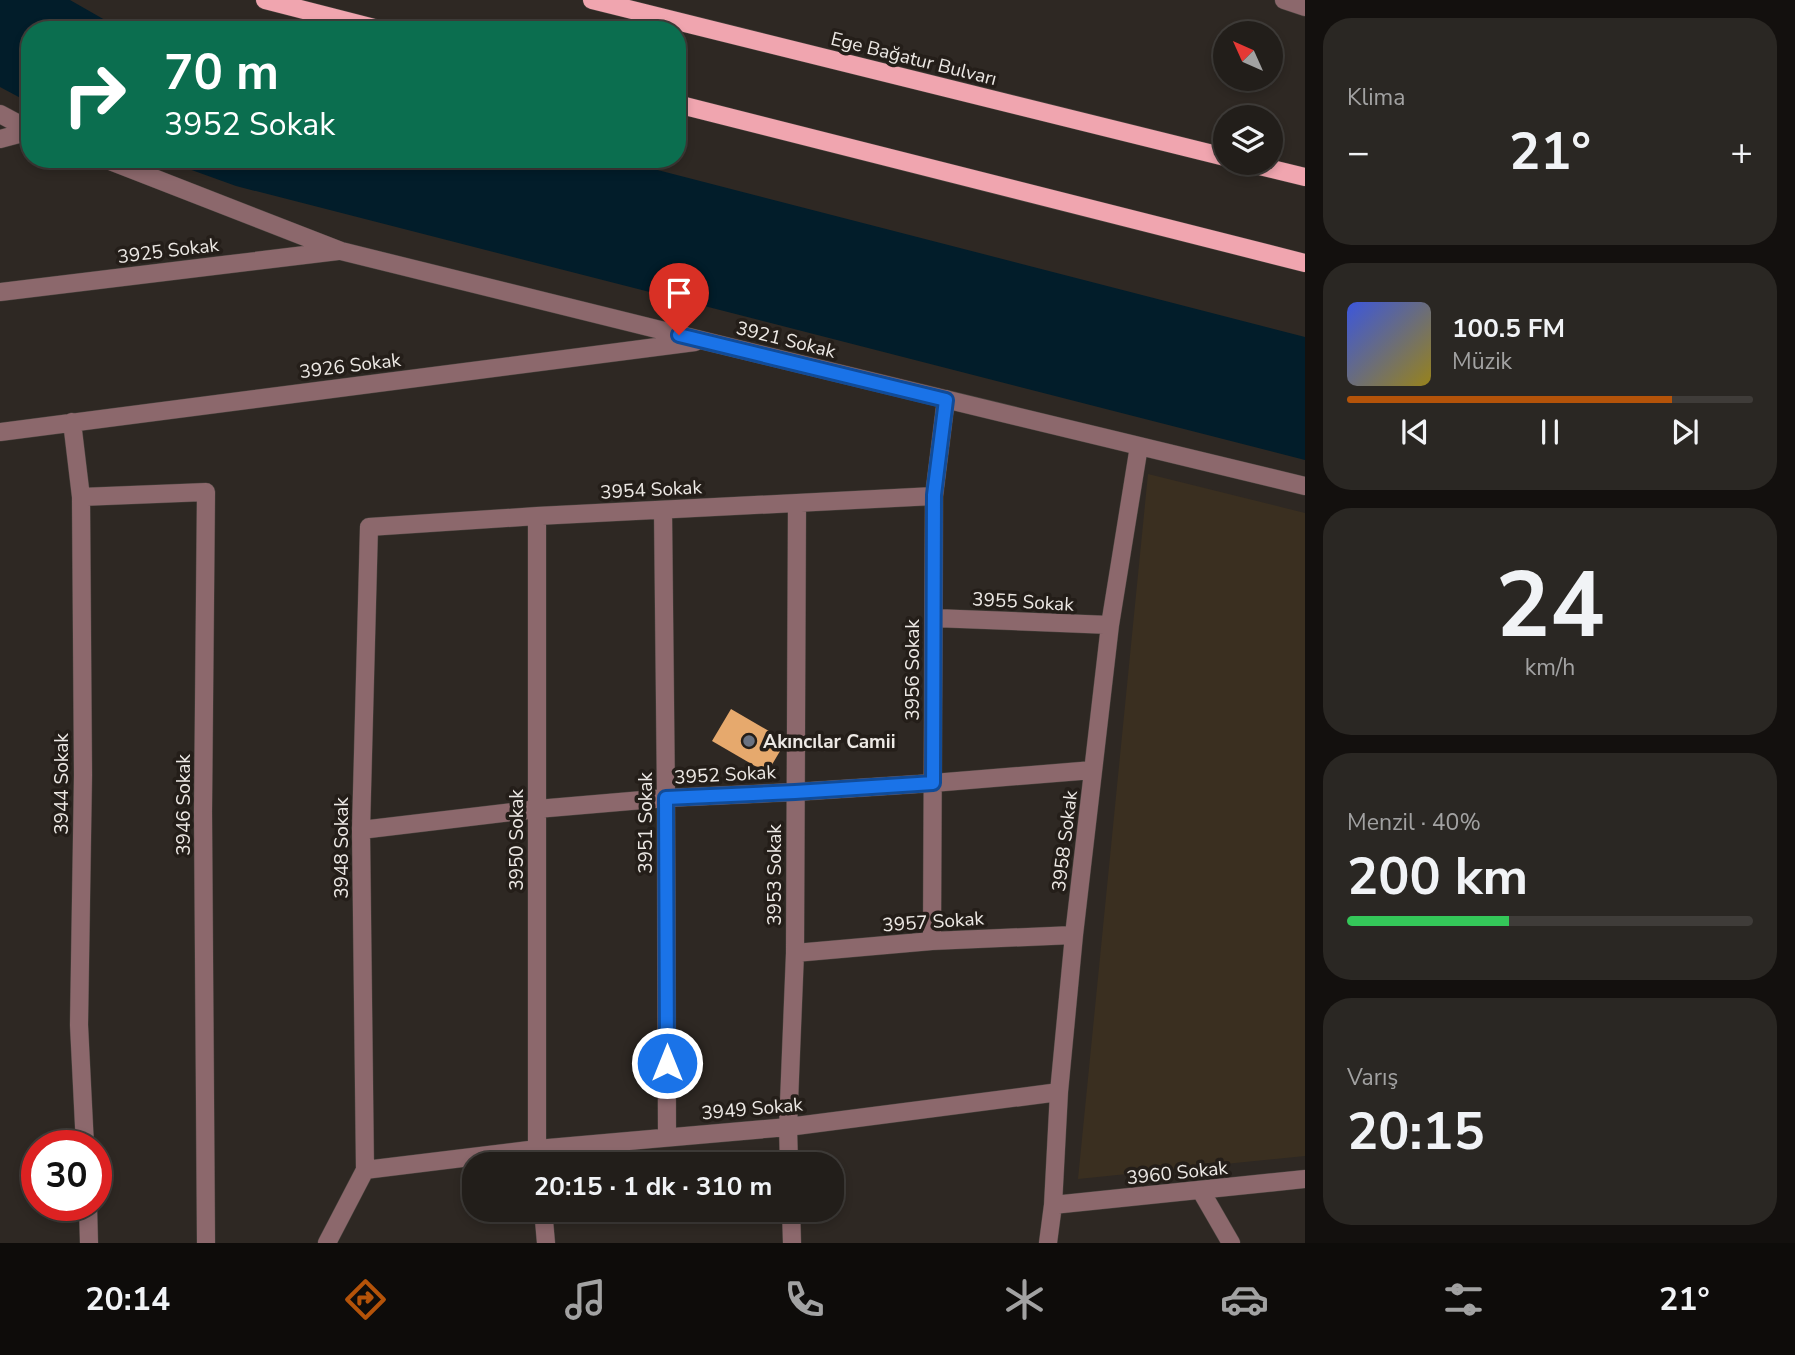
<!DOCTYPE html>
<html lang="tr">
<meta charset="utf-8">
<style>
body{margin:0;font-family:"Nunito Sans",sans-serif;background:#2a2723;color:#f1f3f6;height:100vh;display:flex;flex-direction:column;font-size:26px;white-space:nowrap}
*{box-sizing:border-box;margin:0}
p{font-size:23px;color:#a2a2a2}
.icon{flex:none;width:38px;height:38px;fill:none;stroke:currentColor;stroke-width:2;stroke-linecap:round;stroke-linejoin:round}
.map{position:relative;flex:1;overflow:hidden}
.side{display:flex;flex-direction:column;gap:18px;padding:18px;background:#13100e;width:490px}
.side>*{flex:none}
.banner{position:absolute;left:21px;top:21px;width:665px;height:147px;border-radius:28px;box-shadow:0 4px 10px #0003,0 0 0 2px #3f3c39;background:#0b6e4f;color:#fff;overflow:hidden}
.needle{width:46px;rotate:315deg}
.controls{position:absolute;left:1213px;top:21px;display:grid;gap:14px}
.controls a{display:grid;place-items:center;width:70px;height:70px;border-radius:50%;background:#221e1a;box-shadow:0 4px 10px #0003,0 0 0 2px #3f3c39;font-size:35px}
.speed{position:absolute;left:21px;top:1130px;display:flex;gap:14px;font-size:35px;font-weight:700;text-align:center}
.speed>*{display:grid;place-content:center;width:91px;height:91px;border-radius:50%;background:#221e1a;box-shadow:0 4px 10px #0003,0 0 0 2px #3f3c39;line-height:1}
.speed .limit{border:10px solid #d22;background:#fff;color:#111}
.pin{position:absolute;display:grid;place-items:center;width:60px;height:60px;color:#fff;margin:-72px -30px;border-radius:50% 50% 50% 0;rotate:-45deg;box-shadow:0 0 7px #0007}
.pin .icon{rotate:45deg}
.me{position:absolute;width:77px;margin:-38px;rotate:0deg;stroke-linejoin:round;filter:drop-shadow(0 0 5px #0008)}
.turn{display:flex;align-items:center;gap:24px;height:147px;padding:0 28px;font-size:32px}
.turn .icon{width:91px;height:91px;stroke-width:2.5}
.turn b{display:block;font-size:49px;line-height:60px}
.big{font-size:52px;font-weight:700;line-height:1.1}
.side .tile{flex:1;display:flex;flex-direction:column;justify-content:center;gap:10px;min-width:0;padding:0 24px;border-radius:28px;background:#2a2723}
.side .dial{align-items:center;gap:0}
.dial b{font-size:91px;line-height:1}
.song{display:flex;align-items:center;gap:21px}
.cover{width:84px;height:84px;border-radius:10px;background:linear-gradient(135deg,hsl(230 70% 55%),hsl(50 70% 35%))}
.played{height:7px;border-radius:4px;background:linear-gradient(90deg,#b45309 80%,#3f3c39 80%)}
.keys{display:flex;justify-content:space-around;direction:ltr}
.heat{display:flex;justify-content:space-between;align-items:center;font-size:38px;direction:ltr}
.charge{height:10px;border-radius:5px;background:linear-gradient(90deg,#34c759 40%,#3f3c39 0)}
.trip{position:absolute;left:462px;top:1152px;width:382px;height:70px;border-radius:28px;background:#221e1a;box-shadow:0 4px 10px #0003,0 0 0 2px #3f3c39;font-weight:700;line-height:70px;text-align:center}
.menu{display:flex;height:112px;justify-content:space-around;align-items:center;background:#0e0c0a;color:#a2a2a2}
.menu .icon{width:49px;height:49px}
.menu .selected{color:#b45309}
.menu b{font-size:32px;color:#f1f3f6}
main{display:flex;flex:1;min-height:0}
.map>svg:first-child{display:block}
.industrial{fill:#3a2f20}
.water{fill:#021d2a}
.building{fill:#e6a96d}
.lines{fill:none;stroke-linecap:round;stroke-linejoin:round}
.minor-casing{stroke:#49433e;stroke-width:19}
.major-casing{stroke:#49433e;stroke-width:19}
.minor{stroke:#8c686c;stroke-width:18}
.major{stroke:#f0a5af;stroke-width:18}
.route-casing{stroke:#114b97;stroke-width:18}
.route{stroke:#1a73e8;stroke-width:12}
.worship-dot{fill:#6b7280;stroke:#241e19;stroke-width:2.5}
.labels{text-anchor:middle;stroke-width:7;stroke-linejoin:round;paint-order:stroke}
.street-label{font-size:19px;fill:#ede9e5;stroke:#241e19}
.poi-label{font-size:19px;font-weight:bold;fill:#ede9e5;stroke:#241e19;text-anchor:start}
</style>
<main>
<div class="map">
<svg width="1305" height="1243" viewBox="0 0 1305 1243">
<rect width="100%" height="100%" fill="#2e2823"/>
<path class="industrial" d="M1148,474l157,39v643l-227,23z"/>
<path class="water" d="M0,0h70l42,24 22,6h-104v73l-30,-16z
M161,159h454l690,178v123l-1069,-274z"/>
<path class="building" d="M731,709l55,32 -19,32 -55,-32z"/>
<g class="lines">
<defs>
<path id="minor" d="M1284,0l21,7
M0,114l30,16
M0,139l30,-8
M105,159l236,92 364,90 600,145
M0,292l338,-41
M72,422l9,75 2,278 -4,250 6,121
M0,432l695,-90
M81,497l125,-5 -3,320 3,431
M663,510l3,288 1,339
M537,516v633l1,15
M934,618l176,7
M361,830l176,-21 129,-11 129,-6 138,-9 160,-13
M932,941l2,-445 12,-97
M795,953l137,-12 142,-6
M789,1164l-1,-37 7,-174 2,-450
M365,1170l172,-21 251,-22 271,-35
M1201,1191l30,52
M1053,1205l252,-26
M88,1206l1,37
M543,1209l3,34
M791,1209l1,34
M327,1243l38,-73 -4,-340 8,-303 168,-11 397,-20
M1048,1243l5,-38 6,-113 15,-157 36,-310 29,-179"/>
<path id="major" d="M265,0l117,30
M592,0l633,157
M677,104l628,159
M1247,163l58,14"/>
</defs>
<use href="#minor" class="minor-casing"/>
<use href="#major" class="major-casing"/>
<use href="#minor" class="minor"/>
<use href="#major" class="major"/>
</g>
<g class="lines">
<defs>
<path id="route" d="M667,1063l-1,-265 129,-6 138,-9 1,-288 12,-95 -267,-65"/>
</defs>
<use href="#route" class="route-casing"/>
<use href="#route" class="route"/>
</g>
<circle class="worship-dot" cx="749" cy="741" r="7"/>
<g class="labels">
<g class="street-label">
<text transform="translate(914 58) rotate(14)" y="7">Ege Bağatur Bulvarı</text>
<text transform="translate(168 250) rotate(-7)" y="7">3925 Sokak</text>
<text transform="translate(786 339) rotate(14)" y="7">3921 Sokak</text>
<text transform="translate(350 365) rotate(-7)" y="7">3926 Sokak</text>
<text transform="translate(651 489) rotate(-3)" y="7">3954 Sokak</text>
<text transform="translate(1023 601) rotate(3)" y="7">3955 Sokak</text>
<text transform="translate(912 670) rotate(-90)" y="7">3956 Sokak</text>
<text transform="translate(725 774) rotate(-3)" y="7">3952 Sokak</text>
<text transform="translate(61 784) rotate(-90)" y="7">3944 Sokak</text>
<text transform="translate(183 805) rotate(-90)" y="7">3946 Sokak</text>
<text transform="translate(645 823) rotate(-90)" y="7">3951 Sokak</text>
<text transform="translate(516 840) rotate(-90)" y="7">3950 Sokak</text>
<text transform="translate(1064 841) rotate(-83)" y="7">3958 Sokak</text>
<text transform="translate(341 848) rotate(-90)" y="7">3948 Sokak</text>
<text transform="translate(774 875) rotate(-90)" y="7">3953 Sokak</text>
<text transform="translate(933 921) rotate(-4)" y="7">3957 Sokak</text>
<text transform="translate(752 1108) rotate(-5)" y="7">3949 Sokak</text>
<text transform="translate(1177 1172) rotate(-6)" y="7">3960 Sokak</text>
</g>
<g class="poi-label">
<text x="763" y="748">Akıncılar Camii</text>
</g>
</g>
</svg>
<div class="controls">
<a><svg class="needle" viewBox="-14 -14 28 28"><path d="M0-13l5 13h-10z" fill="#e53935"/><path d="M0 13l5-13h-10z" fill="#a2a2a2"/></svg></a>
<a><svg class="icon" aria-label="layers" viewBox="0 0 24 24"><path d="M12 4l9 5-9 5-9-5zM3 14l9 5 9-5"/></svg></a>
</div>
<div class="speed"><div class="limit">30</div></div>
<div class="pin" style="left:679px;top:335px;background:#d93025"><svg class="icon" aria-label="arrive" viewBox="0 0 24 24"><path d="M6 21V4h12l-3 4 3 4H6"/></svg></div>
<svg class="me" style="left:667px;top:1063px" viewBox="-20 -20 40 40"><circle r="17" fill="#1a73e8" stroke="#fff" stroke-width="3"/><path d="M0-11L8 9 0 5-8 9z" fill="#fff"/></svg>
<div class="trip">20:15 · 1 dk · 310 m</div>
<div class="banner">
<div class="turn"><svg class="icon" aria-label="right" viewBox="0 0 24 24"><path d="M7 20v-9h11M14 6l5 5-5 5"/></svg><div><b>70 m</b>3952 Sokak</div></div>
</div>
</div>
<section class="side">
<div class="tile"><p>Klima</p>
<div class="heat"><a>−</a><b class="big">21°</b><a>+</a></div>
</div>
<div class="tile">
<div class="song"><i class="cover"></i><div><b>100.5 FM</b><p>Müzik</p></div></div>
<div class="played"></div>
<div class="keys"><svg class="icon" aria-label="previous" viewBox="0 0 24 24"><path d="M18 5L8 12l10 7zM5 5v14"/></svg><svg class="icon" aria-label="pause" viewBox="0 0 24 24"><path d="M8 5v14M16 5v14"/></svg><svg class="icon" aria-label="next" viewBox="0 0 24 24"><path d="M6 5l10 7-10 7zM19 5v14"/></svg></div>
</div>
<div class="tile dial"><b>24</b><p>km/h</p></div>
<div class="tile"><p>Menzil · 40%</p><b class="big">200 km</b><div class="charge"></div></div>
<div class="tile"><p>Varış</p><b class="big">20:15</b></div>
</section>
</main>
<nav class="menu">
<b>20:14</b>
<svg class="icon selected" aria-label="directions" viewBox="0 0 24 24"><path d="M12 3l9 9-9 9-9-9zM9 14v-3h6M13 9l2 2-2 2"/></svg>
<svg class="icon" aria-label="music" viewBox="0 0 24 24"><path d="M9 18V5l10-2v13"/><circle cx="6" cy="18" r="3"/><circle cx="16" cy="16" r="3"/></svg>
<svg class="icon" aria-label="phone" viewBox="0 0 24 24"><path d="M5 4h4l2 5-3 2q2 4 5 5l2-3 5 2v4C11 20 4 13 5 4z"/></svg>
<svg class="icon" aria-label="climate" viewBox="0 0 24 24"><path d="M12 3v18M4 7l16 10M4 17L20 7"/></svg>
<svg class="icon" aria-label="car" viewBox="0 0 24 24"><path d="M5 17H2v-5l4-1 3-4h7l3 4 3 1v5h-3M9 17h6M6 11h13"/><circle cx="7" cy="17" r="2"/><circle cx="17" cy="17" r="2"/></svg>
<svg class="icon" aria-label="filters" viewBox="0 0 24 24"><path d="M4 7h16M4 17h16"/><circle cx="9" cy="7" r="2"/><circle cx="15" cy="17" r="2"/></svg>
<b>21°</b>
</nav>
